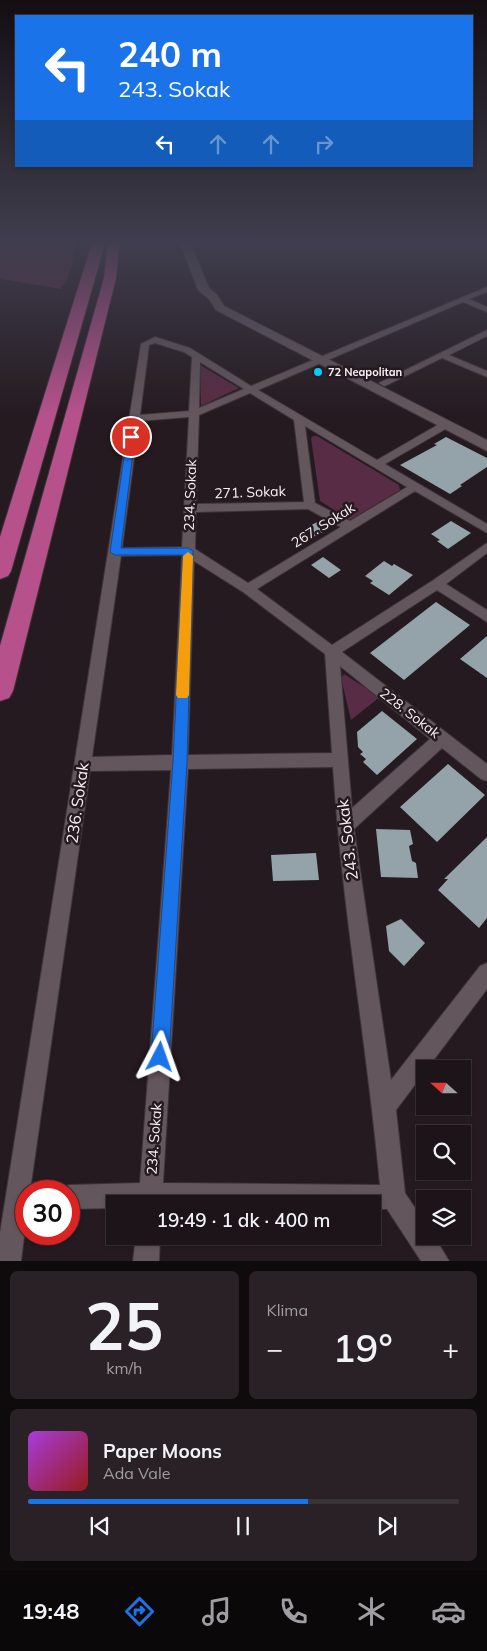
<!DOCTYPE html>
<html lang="tr">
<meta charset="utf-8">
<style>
body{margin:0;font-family:Mulish,sans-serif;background:#292125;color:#f1f3f6;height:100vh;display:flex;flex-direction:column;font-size:19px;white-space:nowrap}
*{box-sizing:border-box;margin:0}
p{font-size:16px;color:#a09ea2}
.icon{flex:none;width:28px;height:28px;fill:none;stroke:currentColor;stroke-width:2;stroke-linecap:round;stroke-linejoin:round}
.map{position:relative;height:1261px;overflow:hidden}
.details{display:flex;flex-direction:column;gap:10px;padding:10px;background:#0f0b0d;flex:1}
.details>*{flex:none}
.top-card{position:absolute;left:15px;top:15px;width:458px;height:152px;border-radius:0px;box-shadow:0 1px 4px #0004,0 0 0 1px #3a3337;background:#1a73e8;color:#fff;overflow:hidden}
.needle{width:32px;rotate:291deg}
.fabs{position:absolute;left:416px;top:1060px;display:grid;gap:10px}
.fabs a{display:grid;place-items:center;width:55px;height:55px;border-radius:0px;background:#1c1418;box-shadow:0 1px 4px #0004,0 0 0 1px #3a3337;font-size:25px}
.speed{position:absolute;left:15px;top:1180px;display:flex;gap:10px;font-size:25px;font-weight:700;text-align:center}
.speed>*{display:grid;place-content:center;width:65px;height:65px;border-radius:50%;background:#1c1418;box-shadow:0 1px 4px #0004,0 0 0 1px #3a3337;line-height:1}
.speed .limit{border:8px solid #d22;background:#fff;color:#111}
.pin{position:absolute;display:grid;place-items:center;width:42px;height:42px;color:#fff;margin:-21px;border:2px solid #fff;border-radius:50%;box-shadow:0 1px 5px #0007}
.me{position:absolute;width:55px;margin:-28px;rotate:4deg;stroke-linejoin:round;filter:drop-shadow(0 0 4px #0008)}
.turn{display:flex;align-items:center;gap:18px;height:105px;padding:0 20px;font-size:22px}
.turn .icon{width:65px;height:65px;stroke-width:2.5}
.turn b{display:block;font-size:35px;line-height:42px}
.lanes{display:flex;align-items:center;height:48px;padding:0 20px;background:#0003;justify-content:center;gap:25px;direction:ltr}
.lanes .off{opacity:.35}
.big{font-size:38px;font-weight:600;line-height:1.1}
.details .tile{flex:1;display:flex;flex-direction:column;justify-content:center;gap:8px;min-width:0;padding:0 18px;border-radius:8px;background:#292125}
.details .dial{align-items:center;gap:0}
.dial b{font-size:65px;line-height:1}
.song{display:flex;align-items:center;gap:15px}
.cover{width:60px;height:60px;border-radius:8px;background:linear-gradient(135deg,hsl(280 70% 55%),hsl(0 70% 35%))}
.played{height:5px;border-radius:2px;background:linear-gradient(90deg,#1a73e8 65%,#3a3337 65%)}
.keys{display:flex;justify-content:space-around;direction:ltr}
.heat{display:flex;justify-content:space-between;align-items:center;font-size:28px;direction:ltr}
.details .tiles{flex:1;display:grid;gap:10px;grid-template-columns:1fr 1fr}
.tile:last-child{grid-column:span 2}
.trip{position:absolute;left:106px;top:1195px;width:275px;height:50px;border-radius:0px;background:#1c1418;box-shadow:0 1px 4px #0004,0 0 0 1px #3a3337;font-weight:600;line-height:50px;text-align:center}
.menu{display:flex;height:80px;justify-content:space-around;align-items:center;background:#0b080a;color:#a09ea2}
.menu .icon{width:35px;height:35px}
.menu .on{color:#1a73e8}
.menu b{font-size:22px;color:#f1f3f6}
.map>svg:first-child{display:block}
.green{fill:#572c44}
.building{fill:#93a3a9}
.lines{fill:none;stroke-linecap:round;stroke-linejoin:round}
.minor-casing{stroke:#3d3439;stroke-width:2}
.secondary-casing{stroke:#3d3439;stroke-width:2}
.trunk-casing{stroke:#3d3439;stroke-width:2}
.minor{fill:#64565d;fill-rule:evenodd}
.secondary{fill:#64565d;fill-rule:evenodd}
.trunk{fill:#b7518c;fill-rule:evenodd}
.route{fill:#1a73e8;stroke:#114b97}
.slow{fill:#f59e0b}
.poi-dot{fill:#07cbf9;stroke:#251a20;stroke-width:2}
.labels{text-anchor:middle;stroke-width:5;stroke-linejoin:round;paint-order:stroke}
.far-poi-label{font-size:11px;font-weight:bold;fill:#faf1f5;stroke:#251a20;text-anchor:start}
.street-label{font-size:14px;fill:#faf1f5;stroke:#251a20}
.near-street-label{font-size:16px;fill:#faf1f5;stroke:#251a20}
</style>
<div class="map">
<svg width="487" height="1261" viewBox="0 0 487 1261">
<rect width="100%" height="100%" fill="#251a20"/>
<path class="green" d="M0,240h75c1,18 -4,33 -14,49l-61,-10z
M200,365l39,23 -38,18z
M313,436h4l82,49 1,5 -50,30 -30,-19 -9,-63z
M344,674l36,23 -29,23 -10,-42z"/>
<path class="building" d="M446,437l41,21v9l-27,18 2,1 -12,8 -50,-29 37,-20 -3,-1z
M319,521l10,8 -16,8 -9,-8z
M451,521l20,12 -23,16 -11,-8 3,-1 -9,-6z
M323,557l18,13 -12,8 -18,-13z
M384,561l8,5 2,-2 19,11 -24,20 -19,-12 3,-2 -8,-5z
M436,602l34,23 -66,55 -34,-27z
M487,636v42l-27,-19z
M382,711l35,28 -40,36 -14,-13 3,-3 -6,-5 3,-2 -5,-5 -1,-15z
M448,764l37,31 -48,47 -37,-35z
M376,829l34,1 3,14 -4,2 3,15 4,2 2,15 -37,-1z
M487,837v81l-8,10 -41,-38 10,-11h-4z
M316,853l3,27 -46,1 -2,-26z
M401,919l24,24 -21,23 -15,-15 -3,-25z"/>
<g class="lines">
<defs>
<path id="minor" d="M487,287v5l-18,7 18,8v5l-24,-10 -205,88 119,70 64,-37h8v4l-64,37 102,60v9l-72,-42 -158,98 75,56 100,-64 55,-38v10l-41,31 41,26v12l-50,-32 -95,62 145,112v17l-6,-2 -39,-31 -88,81 37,251 89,-114 7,-3v26l-91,121 9,83 20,30v13h9l15,25h-28l-34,-52h-15v-5h-257v4l-46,1v-18h-10l2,-2 8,-4 71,-2 31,-413 -81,1 -60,420h-4v30l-5,40h-21v-28l141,-889 14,-7 35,11 61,38zM155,343l29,9 8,5 -3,54 -49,4 9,-70zM200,362l44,27 -45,19zM250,393l44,27 10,82 -108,2 3,-89zM189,417l-7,130 -60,1 17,-127zM305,426l102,61 -57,34 -35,-18zM308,509l33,18 -93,56 -53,-34 1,-37zM182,555l-10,200 -80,2 29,-201zM194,561l49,31 82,62 7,99 -144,2zM340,666l90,73 -78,69zM333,767c9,140 34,278 47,418l-217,-2 25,-414z
M487,330v6l-38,19 38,16v6l-45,-19 -55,27 -3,1 -5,-3z
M136,1236h24l-1,25h-26z"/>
<path id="secondary" d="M179,240h10l20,48 8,7 7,11 263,134v11l-271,-141 -7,-11 -11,-9z"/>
<path id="trunk" d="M93,240h12l-5,21 -89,310 -3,5 -8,3v-42z
M108,240h12l-4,38 -103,413 -4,7 -9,3v-55l104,-368z"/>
</defs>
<use href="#minor" class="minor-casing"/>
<use href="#secondary" class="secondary-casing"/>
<use href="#trunk" class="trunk-casing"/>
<use href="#minor" class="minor"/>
<use href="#secondary" class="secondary"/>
<use href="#trunk" class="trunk"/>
</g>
<linearGradient id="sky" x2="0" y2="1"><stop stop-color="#140e12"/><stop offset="0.58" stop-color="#403e4e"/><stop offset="1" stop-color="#403e4e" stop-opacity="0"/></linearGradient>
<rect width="487" height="416" fill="url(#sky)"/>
<path class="route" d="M131,434l4,3 -14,111h67l5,3 -6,211 -18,295 -3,7 -6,2 -6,-2 -3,-7 22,-295 10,-207h-68l-5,-3 17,-115z"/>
<path class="slow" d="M188,552l5,4 -4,139 -2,3h-9l-2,-3 7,-139z"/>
<circle class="poi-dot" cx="318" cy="372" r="5"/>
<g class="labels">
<g class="far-poi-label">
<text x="328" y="376">72 Neapolitan</text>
</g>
<g class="street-label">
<text transform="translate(250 492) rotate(-2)" y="5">271. Sokak</text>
<text transform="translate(190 495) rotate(-88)" y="5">234. Sokak</text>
<text transform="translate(323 525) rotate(-32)" y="5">267. Sokak</text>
<text transform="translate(410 713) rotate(38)" y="5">228. Sokak</text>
<text transform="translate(154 1139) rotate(-86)" y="5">234. Sokak</text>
</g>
<g class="near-street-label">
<text transform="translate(77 803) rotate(-82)" y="6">236. Sokak</text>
<text transform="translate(347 840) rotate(-97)" y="6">243. Sokak</text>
</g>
</g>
</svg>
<div class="fabs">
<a><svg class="needle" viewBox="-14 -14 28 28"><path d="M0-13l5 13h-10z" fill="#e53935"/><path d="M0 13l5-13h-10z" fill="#a09ea2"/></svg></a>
<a><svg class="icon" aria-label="search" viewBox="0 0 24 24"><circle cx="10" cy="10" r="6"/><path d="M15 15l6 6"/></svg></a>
<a><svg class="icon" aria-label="layers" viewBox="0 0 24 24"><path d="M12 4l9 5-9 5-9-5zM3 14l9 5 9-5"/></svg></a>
</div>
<div class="speed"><div class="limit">30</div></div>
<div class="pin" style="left:131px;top:437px;background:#d93025"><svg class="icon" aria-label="arrive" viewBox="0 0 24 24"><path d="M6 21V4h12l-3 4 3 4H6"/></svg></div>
<svg class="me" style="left:160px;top:1057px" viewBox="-20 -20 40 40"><path d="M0-17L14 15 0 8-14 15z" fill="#1a73e8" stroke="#fff" stroke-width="4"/></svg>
<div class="trip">19:49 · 1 dk · 400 m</div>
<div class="top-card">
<div class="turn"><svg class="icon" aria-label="left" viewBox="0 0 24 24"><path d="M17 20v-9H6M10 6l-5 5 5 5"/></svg><div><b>240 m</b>243. Sokak</div></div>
<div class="lanes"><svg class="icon" aria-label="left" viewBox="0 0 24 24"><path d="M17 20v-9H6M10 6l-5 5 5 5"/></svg><svg class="icon off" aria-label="ahead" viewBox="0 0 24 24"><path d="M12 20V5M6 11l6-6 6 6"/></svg><svg class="icon off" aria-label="ahead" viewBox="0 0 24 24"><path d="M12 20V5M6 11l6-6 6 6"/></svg><svg class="icon off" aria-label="right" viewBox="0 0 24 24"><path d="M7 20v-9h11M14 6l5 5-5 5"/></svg></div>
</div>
</div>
<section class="details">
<div class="tiles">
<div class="tile dial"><b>25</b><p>km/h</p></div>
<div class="tile"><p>Klima</p>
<div class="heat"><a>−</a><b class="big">19°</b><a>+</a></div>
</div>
<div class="tile">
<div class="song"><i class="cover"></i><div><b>Paper Moons</b><p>Ada Vale</p></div></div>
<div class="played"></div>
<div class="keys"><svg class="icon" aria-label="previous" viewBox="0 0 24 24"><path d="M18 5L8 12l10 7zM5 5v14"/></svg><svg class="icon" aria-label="pause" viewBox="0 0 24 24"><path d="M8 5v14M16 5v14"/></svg><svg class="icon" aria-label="next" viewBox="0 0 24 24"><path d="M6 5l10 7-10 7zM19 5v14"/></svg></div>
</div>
</div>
</section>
<nav class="menu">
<b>19:48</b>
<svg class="icon on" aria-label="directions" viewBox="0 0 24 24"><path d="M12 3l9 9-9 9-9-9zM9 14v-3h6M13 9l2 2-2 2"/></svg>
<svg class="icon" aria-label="music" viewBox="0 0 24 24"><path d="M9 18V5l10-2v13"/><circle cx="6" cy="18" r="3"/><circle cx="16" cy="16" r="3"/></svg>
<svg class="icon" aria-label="phone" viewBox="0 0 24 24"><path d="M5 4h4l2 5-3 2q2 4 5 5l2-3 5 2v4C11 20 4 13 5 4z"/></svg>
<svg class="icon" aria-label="climate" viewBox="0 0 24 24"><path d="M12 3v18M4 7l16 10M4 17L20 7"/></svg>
<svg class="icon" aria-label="car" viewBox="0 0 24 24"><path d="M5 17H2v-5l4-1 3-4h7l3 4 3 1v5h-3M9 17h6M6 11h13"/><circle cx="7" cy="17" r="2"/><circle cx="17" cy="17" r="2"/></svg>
</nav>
